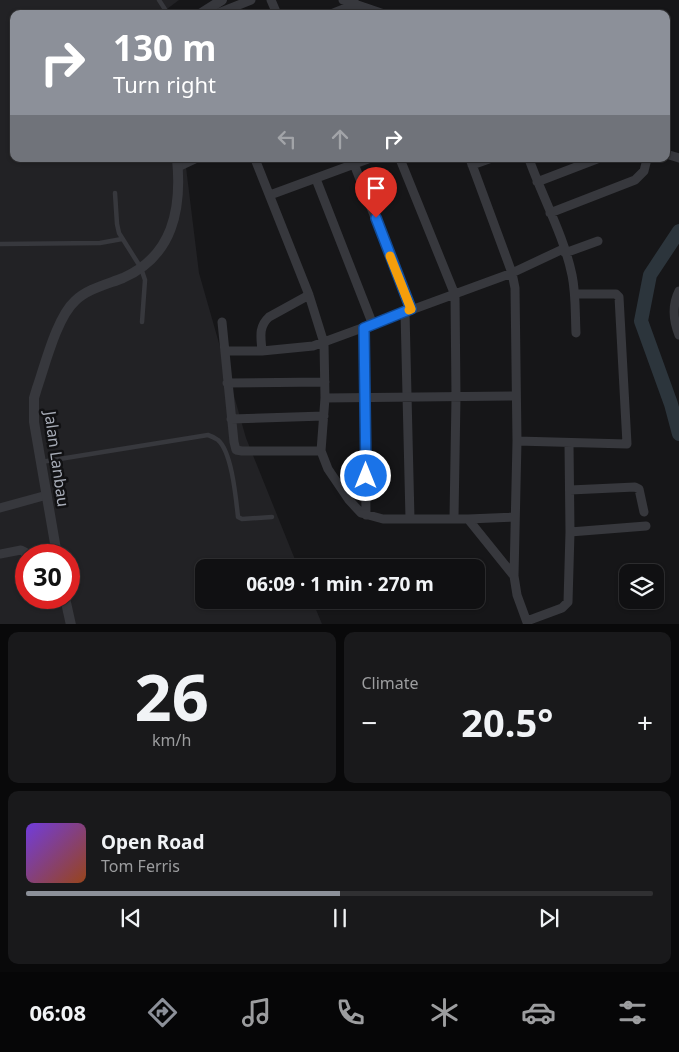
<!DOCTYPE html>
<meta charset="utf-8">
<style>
body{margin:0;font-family:"Noto Sans",sans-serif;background:#19191b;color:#f1f3f6;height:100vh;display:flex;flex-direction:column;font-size:19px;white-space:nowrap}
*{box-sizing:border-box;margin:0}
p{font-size:16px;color:#9c9d9f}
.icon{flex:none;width:28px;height:28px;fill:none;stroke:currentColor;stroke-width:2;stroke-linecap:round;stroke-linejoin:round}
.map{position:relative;height:624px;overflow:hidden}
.drawer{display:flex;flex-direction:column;gap:8px;padding:8px;background:#09090a;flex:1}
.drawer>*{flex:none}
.hud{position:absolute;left:10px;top:10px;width:660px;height:152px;border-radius:10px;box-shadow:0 1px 4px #0004,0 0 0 1px #303032;background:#8c9099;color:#fff;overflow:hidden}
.tools{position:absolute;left:619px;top:564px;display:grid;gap:10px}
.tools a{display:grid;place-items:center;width:45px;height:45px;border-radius:10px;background:#101012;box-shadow:0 1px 4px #0004,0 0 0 1px #303032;font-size:25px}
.speed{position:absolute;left:15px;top:544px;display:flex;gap:10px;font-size:25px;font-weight:700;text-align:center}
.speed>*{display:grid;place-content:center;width:65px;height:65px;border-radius:50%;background:#101012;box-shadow:0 1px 4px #0004,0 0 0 1px #303032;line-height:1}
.speed .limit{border:8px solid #d22;background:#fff;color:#111}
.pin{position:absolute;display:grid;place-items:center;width:42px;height:42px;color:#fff;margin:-51px -21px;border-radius:50% 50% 50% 0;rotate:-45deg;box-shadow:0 0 5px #0007}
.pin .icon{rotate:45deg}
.me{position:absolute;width:55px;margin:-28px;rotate:0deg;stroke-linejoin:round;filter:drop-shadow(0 0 4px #0008)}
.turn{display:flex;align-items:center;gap:18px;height:105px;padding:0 20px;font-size:22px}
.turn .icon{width:65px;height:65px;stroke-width:2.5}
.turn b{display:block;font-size:35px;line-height:42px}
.lanes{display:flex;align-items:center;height:48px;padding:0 20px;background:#0003;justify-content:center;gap:25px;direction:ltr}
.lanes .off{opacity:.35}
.big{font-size:38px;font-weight:700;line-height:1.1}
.drawer .tile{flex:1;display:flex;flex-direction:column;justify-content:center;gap:8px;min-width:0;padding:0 18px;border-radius:10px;background:#19191b}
.drawer .dial{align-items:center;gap:0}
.dial b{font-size:65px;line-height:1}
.song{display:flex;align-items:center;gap:15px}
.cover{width:60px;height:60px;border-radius:8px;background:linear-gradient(135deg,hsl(260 70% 55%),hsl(20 70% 35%))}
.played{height:5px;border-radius:2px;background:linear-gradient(90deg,#8c9099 50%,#303032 50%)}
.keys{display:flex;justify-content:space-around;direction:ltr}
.heat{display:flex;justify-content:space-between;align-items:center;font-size:28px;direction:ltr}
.drawer .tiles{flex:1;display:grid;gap:8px;grid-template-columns:1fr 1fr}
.tile:last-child{grid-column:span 2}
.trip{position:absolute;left:195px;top:559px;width:290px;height:50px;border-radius:10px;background:#101012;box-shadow:0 1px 4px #0004,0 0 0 1px #303032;font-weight:700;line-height:50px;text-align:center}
.dock{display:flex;height:80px;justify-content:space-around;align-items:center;background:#060607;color:#9c9d9f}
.dock .icon{width:35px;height:35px}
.dock .selected{color:#8c9099}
.dock b{font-size:22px;color:#f1f3f6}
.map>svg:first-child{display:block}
.built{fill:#222225;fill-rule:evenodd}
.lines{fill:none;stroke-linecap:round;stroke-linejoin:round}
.river{stroke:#2c353c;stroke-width:14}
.service{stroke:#37383d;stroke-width:4.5}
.minor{stroke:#37383d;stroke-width:9}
.tertiary{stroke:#37383d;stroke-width:10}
.route-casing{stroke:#114b97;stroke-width:12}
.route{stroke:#1a73e8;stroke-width:9}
.slow{stroke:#f59e0b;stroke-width:9}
.labels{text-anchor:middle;stroke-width:5;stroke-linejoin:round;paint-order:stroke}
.street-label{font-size:16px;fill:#a8adb8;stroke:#111113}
</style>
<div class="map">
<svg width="679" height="625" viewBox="0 0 679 625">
<rect width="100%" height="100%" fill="#161618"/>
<path class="built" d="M0,0h179l-12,9v5h-153v145h171l14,114 47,165 52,129 -94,1v32h108l10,24h-322zM26,555h43v43h-43z"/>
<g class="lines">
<path class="river" d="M679,231l-29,44 -9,46 30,83 8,30"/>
<path class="service" d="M159,0l9,14
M115,193l2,31 2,9 22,35 4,12 -3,42
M0,244l100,-1 22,-4
M41,462l167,-27c3,1 7,3 10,5 14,12 18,59 20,77l4,2 30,-2"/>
<path class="minor" d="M271,0l6,14
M343,0l41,14
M216,14l35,-14
M331,14l25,-10
M561,14h20
M666,154l13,4
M255,159l54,136 15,48 1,55 -4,53 7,18 21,31 12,13 22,6h85l46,-2
M400,159l55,136 1,102 -2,121
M470,159l42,114 3,15 2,153 -3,135 3,19 11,30
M529,159c13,37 35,77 43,116 4,19 3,39 4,58
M354,164l57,145
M472,165l17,-6
M178,167l17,-8
M316,179l57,146
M537,182l60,-23
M270,195l98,-36
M550,213l85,-33 9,-9 3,-12
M565,253l33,-12
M679,291c-7,14 -6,29 0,44
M405,312l5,207
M222,322l12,120 2,8 6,1h79
M364,328l2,187
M225,351h37l51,-5 199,-73 51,-24
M262,351c-1,-13 -4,-24 7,-34l40,-22
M227,383l98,-1
M325,398l191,-2
M231,419l93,-3
M517,441l110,3 -8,-147 -3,-3h-41
M570,490l65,-3 4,2 5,23
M0,508l47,-13
M468,519l46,57
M570,532l76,-6
M0,554l21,-4 4,2 1,6
M35,598l2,2 16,-2
M527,621l35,-13 6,-6 2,-70 -1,-88"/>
<path class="tertiary" d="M200,14l22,-14
M57,555l-23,-133v-24l3,-10c8,-23 20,-71 38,-87 12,-12 33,-17 48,-23 50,-22 59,-69 54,-119
M65,598l6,27"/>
</g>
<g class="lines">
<defs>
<path id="route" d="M366,476l-2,-148 47,-19 -35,-91"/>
</defs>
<use href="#route" class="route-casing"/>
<use href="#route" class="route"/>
<path class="slow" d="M390,256l21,53 -2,1"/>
</g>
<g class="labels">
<g class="street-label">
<text transform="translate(57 459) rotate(82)" y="6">Jalan Lanbau</text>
</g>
</g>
</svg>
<div class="tools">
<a><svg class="icon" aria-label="layers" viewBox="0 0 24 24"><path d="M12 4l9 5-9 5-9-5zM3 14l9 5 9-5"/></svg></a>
</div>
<div class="speed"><div class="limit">30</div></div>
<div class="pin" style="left:376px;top:218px;background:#d93025"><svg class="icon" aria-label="arrive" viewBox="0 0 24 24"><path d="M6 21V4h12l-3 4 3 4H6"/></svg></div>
<svg class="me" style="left:366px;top:476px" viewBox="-20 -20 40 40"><circle r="17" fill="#1a73e8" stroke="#fff" stroke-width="3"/><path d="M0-11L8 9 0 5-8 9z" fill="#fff"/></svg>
<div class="trip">06:09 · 1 min · 270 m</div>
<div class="hud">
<div class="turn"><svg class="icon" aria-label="right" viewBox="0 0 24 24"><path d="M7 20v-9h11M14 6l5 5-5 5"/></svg><div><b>130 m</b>Turn right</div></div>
<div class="lanes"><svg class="icon off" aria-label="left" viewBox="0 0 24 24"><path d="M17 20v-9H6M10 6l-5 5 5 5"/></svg><svg class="icon off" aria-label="ahead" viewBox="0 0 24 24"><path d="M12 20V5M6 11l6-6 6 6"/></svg><svg class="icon" aria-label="right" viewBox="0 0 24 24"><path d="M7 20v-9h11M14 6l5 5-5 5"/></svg></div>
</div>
</div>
<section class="drawer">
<div class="tiles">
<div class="tile dial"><b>26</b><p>km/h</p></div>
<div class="tile"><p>Climate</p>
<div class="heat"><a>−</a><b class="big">20.5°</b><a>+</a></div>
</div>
<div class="tile">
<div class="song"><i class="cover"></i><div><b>Open Road</b><p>Tom Ferris</p></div></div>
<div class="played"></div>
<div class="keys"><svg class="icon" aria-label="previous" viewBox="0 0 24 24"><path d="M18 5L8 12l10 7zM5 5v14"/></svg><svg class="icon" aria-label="pause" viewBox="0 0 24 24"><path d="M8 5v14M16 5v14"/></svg><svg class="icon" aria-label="next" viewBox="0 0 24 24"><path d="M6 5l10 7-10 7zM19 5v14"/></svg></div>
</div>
</div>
</section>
<nav class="dock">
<b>06:08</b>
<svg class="icon selected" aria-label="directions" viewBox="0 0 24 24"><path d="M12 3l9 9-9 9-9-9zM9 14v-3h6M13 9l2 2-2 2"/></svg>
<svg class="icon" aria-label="music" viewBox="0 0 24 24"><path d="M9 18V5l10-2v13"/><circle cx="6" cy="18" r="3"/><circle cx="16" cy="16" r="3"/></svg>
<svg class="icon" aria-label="phone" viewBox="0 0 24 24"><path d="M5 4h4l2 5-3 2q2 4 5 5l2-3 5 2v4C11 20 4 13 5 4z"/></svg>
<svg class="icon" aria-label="climate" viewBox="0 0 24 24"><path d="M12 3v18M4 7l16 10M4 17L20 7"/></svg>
<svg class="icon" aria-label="car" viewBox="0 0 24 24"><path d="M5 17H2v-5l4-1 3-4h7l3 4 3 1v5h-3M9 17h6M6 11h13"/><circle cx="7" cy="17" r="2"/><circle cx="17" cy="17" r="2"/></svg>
<svg class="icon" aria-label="filters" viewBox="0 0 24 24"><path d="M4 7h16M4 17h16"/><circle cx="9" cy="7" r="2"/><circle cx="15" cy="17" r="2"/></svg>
</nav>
